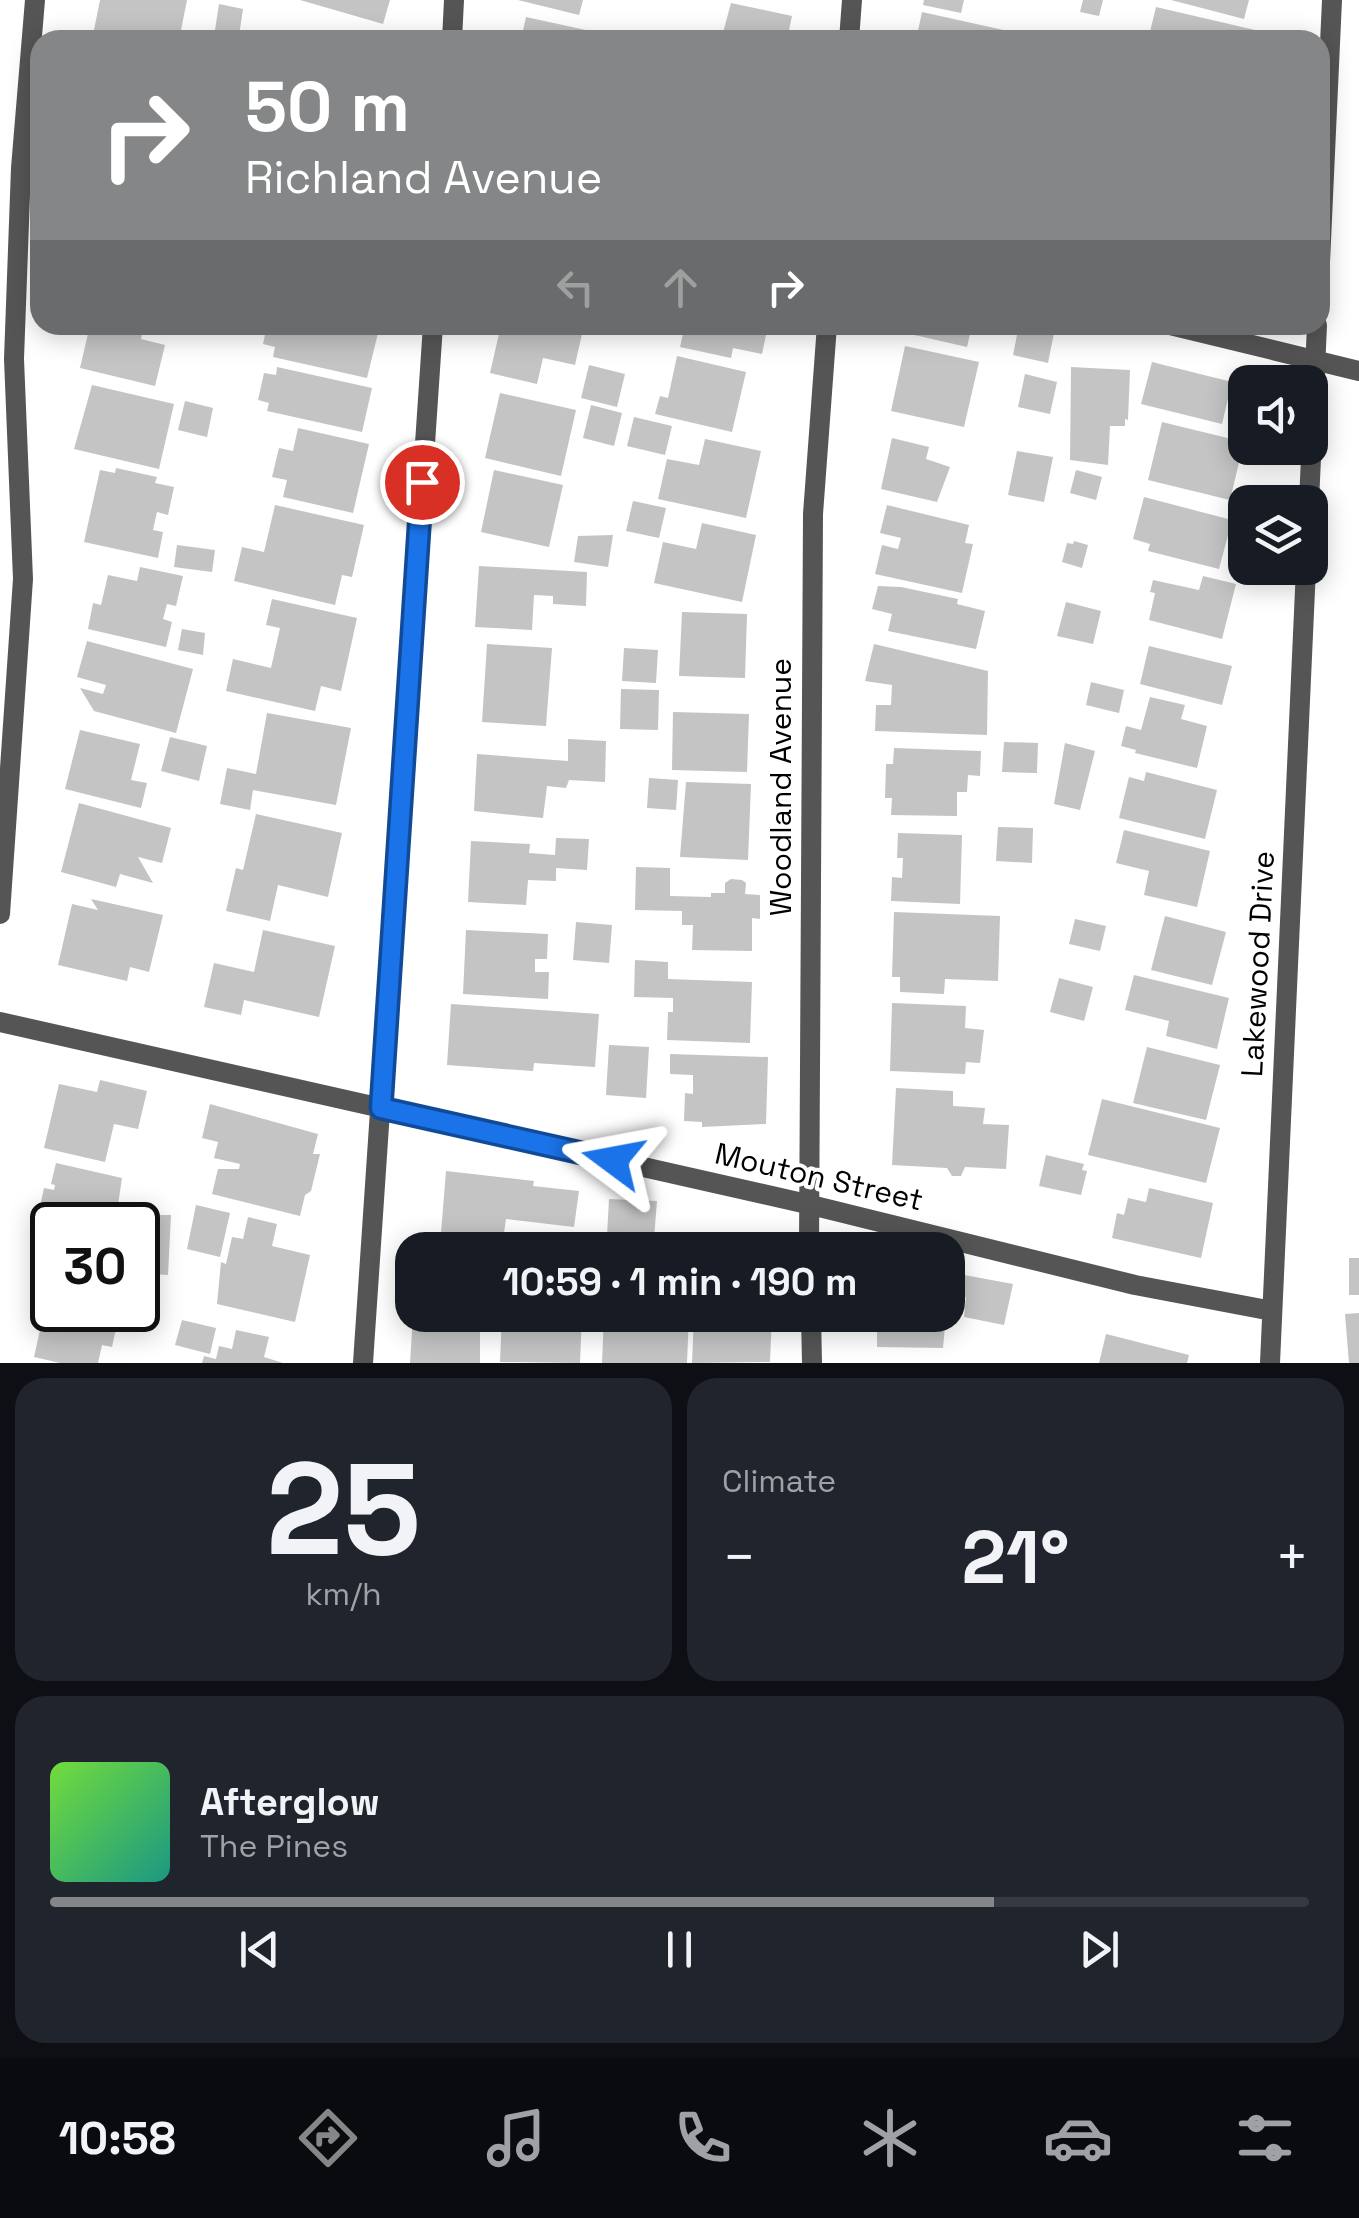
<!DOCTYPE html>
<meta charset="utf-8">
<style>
body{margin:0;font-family:"Space Grotesk",sans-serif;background:#20242c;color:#f1f3f6;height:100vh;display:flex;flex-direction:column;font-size:38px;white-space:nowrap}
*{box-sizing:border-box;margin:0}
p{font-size:32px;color:#9ea1a6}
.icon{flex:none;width:55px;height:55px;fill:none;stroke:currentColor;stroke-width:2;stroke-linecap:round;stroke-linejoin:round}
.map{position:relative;height:1363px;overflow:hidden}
.side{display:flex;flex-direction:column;gap:15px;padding:15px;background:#0d0f14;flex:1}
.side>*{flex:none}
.hud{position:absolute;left:30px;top:30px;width:1300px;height:305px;border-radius:30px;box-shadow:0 5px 25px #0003;background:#858687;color:#fff;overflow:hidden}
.tools{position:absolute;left:1228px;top:365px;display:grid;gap:20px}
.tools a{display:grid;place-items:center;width:100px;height:100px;border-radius:20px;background:#171b24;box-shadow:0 5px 25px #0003;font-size:50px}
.speed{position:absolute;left:30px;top:1202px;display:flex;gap:20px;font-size:50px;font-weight:700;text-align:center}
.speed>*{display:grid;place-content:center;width:130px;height:130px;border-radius:50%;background:#171b24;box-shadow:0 5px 25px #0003;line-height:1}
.speed .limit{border:5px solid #111;border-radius:15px;background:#fff;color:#111}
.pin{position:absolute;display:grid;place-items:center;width:85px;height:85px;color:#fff;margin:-42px;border:5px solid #fff;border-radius:50%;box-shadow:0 2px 10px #0007}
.me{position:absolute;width:110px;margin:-55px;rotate:283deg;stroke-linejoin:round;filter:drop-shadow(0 0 8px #0008)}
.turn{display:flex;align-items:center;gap:35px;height:210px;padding:0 50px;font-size:45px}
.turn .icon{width:130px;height:130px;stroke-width:2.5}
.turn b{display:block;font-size:70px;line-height:85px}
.lanes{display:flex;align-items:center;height:95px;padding:0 50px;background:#0003;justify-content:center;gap:50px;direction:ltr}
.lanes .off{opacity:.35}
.big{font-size:75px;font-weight:800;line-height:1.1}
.side .widget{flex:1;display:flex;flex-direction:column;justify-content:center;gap:15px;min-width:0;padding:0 35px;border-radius:30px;background:#20242c}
.side .dial{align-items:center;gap:0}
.dial b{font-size:130px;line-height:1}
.song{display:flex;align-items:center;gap:30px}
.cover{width:120px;height:120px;border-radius:15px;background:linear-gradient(135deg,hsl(100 70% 55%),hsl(170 70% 35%))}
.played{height:10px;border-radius:5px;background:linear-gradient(90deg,#858687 75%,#363941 75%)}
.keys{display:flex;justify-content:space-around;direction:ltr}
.heat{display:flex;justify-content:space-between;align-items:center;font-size:55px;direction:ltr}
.side .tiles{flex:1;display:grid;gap:15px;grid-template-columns:1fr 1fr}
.widget:last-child{grid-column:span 2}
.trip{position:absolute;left:395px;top:1232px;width:570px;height:100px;border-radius:30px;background:#171b24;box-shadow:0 5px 25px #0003;font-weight:800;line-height:100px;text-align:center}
.tab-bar{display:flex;height:160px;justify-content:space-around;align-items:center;background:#090b0e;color:#9ea1a6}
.tab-bar .icon{width:70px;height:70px}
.tab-bar .selected{color:#858687}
.tab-bar b{font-size:45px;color:#f1f3f6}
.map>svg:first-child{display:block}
.building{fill:#c4c4c4}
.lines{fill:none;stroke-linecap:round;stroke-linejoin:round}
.street{stroke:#555;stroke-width:20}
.route-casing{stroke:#114b97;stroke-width:25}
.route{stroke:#1a73e8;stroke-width:18}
.labels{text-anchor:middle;stroke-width:8;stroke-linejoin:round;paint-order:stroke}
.street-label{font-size:30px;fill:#000;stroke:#fff}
</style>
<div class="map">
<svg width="1359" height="1363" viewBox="0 0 1359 1363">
<rect width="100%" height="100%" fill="#fff"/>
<path class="building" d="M100,0h87l-8,40h-87z
M300,0h90l-7,24z
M518,0h65l-4,15z
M924,0h40l-3,13 -38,-8z
M1083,0h20l-4,16 -19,-4z
M1171,0h78l-5,19z
M731,3l61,13 -5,24h-66z
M219,4l24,5 -4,27 -24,-6z
M1156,7l99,23 -3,10h-104z
M922,12l117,26v2h-123z
M526,17l69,15 -2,8h-72z
M90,325h54l-3,14 24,6 -10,41 -75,-18z
M267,325h77l34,8 -11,45 -94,-21 2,-10 -12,-3z
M501,325h83l-9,40 -32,-7 -6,26 -47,-11z
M685,325h76v4l6,1 -5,24 -29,-6 -2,10 -51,-11z
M889,325h83l-5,22 -79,-18z
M1019,325l36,3 -7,35 -35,-8z
M905,346l74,16 -15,65 -73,-16z
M677,356l69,16 -14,60 -77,-18 5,-18 8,2z
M1152,362l80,20 -10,42 -81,-20z
M589,365l36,9 -8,33 -36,-9z
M277,367l95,21 -10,44 -95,-21 2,-8 -11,-3 6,-27 12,2z
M1071,367l59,3 -2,50 -3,-1v7h-15l-2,39 -38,-5z
M1025,374l32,8 -7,32 -32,-7z
M92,385l82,19 -15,65 -85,-20z
M500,393l76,17 -15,66 -76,-18z
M185,401l28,7 -6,29 -29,-7z
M591,405l31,8 -8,33 -31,-8z
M634,417l38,9 -7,29 -38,-9z
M1162,422l82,20 -14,58 -82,-20z
M298,428l71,16 -16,69 -70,-16 4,-17 -15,-3 7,-29 14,3z
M892,438l37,9 -3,12 24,8 -13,35 -56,-13z
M705,439l56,12 -15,67 -88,-19 9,-40 32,6z
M1017,451l36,6 -9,45 -36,-7z
M116,468l41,9 -2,6 19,4 -6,28 -11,-3 -4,18 10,2 -5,26 -74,-16 16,-72 15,3z
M494,470l69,15 -14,62 -68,-15z
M1076,470l26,7 -6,23 -26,-7z
M1144,497l88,23 -13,49 -71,-18 2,-7 -17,-5z
M633,501l33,7 -7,30 -33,-7z
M275,505l89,20 -12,52 -10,-2 -7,30 -101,-24 8,-34 22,5z
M887,505l82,20 -4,18 8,1 -11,49 -87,-19 7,-29 16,4 3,-11 -21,-5z
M702,523l54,12 -14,67 -88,-19 9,-41 33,7z
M613,535l-5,32 -34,-5 4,-26z
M1074,541l14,4 -6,23 -20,-6 5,-19 6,1z
M177,545l38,5 -3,22 -38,-5z
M479,566l108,6 -1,34 -33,-2v-8l-19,-1 -2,35 -57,-3z
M140,567l43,9 -7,30 -9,-2 -4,15 9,3 -6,25 -78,-18 5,-26 8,2 7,-30 29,6z
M1203,576l33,8 -14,55 -73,-19 6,-27 -5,-1 3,-12 46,10z
M878,586l23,1 57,12 -1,5 28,7 -9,38 -88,-18 4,-17 -20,-5z
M272,599l85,19 -16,73 -20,-5 -6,25 -89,-20 7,-32 38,9 9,-40 -14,-3z
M1066,602l35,9 -8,33 -36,-8z
M682,612l65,2 -2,64 -66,-2z
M182,629l23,4 -2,22 -25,-5z
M87,641l106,28 -17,64 -82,-22 -14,-23 23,6 3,-9 -29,-8z
M487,644l65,4 -6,78 -64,-4z
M874,644l114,27 -1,64 -112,-4 1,-26h15l1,-20 -27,-4z
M1149,646l83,20 -10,39 -82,-21z
M624,648l34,2 -2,33 -34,-2z
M1091,682l33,8 -5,23 -33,-8z
M621,689l38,1 -1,40 -38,-1z
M1150,697l35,8 -4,14 26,7 -10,42 -62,-15 1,-3 -15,-4 5,-20 15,4z
M673,712l76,2 -2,58 -75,-2z
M267,713l84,15 -15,77 -83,-15 -3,20 -30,-6 7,-36 29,6z
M80,730l60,14 -9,36 16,3 -6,25 -76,-19z
M170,737l37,9 -8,35 -38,-10z
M568,739l38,2 -1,41 -36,-2 -3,8 -19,-2 -4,32 -69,-7 3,-57 91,7z
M1004,742l34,1 -1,30 -35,-1z
M1065,743l30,8 -15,59 -26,-6z
M894,748l87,3 -1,25 -12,-1 -1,17h-10v24l-66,-1 1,-17h-7l1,-34h7z
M1146,772l71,18 -12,49 -86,-21 10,-41 15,4z
M649,778l29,2 -2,30 -29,-2z
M686,782l65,2 -3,76 -68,-3z
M79,803l92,25 -9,35 -24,-6 15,26 -33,-9 -4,13 -55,-15z
M256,814l86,19 -14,64 -50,-12 -8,36 -44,-10 10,-43 7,2z
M998,827l35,1 -1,35 -36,-2z
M1124,830l86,21 -13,56 -53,-12 5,-24 -33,-8z
M898,833l64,2 -2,69 -69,-3 1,-24 10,1 1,-20h-6z
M556,838l33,1 -2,31 -31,-2v13l-28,-1 -2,25 -58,-3 3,-61 59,3 -1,9 26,2z
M636,867l34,1v28l41,1v-4h14v-10l6,-4 11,1 4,3 -1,11 15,1v24l-8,-1v33l-60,-1 1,-25h-11v-14l-47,-1z
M91,899l72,16 -14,57 -19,-5 -3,14 -69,-16 14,-61 26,6z
M894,912l106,4 -2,65 -53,-2 -1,15 -44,-2v-15h-8z
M1165,916l61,16 -14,53 -61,-15z
M1075,919l31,7 -6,25 -31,-7z
M576,922l36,3 -3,38 -36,-3z
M263,930l72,16 -16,71 -75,-17 -3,15 -37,-8 10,-44 40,9z
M466,930l82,4 -1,25h-12v13h14l-1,27 -85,-5z
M635,960l33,2v17l84,3 -2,61 -83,-3 1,-28h5v-14l-39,-1z
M1134,975l95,23 -12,51 -51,-13 3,-15 -44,-11z
M1059,978l34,9 -9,34 -34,-9z
M892,1003l74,3 -1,22 19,2 -4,33 -14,-1 -1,12 -75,-3z
M451,1004l148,10 -4,53 -61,-4 -1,8 -86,-6z
M609,1045l40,2 -3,51 -40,-3z
M1147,1047l73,18 -14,55 -73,-17z
M670,1054l98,3 -2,67 -64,3v-5l-18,-1 1,-28 8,1v-19l-23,-1z
M100,1080l47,11 -9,38 -24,-5 -9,38 -61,-14 15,-64 38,8z
M896,1088l57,3v15l32,2 -2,16 26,1 -3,44 -41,-2 -4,9h-9l-5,-8 -55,-3z
M1102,1099l118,29 -14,55 -118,-28z
M210,1104l108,30 -5,20h7l-9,37 -6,4 -5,21 -88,-22 6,-25h21l1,-5 -26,-6 4,-16 -16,-4z
M1046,1155l38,9 -2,6 5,1 -6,24 -42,-9z
M56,1163l66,15 -7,47h-63v12l-13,-4 6,-23 5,-2 -10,-2 4,-18 10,2 1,-5 -4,-1z
M446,1171l88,10 -1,5 46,5 -5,36 -68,-8 -3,21 -62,-7z
M1149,1188l64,15 -12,55 -89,-20 5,-25 7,2 4,-17 18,4z
M609,1199l48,2 -3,37 -47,-2z
M196,1205l34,8 -10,44 -33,-8z
M152,1215h19l-3,60 -30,-2v-43l13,1z
M248,1217l29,7 -5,22 38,9 -15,67 -78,-18 4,-42 5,2 6,-27 11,2z
M696,1238l78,6v6h-78z
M1349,1258h10v37h-10z
M948,1272l65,12 -9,41 -40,-8 2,-20 -18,-1z
M138,1284l18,4 -8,37 -30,-6 -6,28 -10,-2 -4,18h-38l-26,-6 14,-63 4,1v15h86z
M1359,1313v50h-10l-4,-49z
M413,1315h67v48h-70z
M502,1315l44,3 1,-3h35l-2,48 -80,-1z
M604,1315h85l-2,48h-85z
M694,1315h78l-2,47 -78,1z
M877,1315h69l-3,33 -66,-1z
M182,1320l34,8 -6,26 -35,-9z
M236,1330l33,7 -5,20 19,6h-81l2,-7 12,3 3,-13 13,3z
M1106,1334l83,21 -2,8h-88z"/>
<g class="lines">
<path class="street" d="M452,40l2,-40
M849,40l3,-40
M1320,262l12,-262
M1170,325l189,46
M1309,502l8,-177
M0,914l23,-335 -9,-220 7,-191 14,-168
M0,1022l807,182 328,81 137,26
M809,1250l4,-736 14,-189
M811,1315l1,48
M363,1363l70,-1038
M1270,1363l36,-795"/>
</g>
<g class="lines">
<defs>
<path id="route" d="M422,482l-41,626 232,52"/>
</defs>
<use href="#route" class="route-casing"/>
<use href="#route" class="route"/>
</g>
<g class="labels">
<g class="street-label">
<text transform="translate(781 787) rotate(-90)" y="10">Woodland Avenue</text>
<text transform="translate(1258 964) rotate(-87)" y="10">Lakewood Drive</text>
<text transform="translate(819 1177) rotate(13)" y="10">Mouton Street</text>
</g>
</g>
</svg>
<div class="tools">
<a><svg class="icon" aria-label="sound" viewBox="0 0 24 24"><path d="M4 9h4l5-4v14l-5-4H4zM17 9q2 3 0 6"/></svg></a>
<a><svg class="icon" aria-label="layers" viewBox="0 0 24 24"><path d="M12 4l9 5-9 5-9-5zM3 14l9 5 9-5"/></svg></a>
</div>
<div class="speed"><div class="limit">30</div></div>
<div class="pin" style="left:422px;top:482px;background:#d93025"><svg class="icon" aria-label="arrive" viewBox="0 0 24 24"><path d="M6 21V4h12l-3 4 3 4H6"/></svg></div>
<svg class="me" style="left:613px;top:1160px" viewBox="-20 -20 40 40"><path d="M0-17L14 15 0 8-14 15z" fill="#1a73e8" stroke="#fff" stroke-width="4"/></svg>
<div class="trip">10:59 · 1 min · 190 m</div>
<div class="hud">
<div class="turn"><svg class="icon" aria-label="right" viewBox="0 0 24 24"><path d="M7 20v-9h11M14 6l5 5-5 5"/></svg><div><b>50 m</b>Richland Avenue</div></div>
<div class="lanes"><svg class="icon off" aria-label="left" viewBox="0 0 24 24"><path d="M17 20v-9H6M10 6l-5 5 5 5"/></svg><svg class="icon off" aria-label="ahead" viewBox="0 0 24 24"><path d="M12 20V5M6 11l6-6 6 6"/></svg><svg class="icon" aria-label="right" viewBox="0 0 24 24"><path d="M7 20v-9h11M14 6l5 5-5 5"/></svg></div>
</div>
</div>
<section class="side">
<div class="tiles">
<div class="widget dial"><b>25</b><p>km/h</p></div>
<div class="widget"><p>Climate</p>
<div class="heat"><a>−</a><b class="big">21°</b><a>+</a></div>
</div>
<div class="widget">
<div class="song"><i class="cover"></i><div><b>Afterglow</b><p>The Pines</p></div></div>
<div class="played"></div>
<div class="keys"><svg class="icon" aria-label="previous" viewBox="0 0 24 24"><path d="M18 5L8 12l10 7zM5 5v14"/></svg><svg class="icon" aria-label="pause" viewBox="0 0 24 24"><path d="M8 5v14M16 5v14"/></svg><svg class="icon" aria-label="next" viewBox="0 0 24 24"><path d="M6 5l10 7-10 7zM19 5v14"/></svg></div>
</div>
</div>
</section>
<nav class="tab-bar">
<b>10:58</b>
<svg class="icon selected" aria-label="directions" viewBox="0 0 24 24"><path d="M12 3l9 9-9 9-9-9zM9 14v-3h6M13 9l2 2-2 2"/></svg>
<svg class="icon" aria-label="music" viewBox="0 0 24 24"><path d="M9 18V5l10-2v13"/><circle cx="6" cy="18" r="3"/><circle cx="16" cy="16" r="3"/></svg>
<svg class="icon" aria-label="phone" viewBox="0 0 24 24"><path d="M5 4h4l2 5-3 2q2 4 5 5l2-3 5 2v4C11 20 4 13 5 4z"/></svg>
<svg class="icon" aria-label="climate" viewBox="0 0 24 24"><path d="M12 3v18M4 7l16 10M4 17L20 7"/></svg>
<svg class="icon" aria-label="car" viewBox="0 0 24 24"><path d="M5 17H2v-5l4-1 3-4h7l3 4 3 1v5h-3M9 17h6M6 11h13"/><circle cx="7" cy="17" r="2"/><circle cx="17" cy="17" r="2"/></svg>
<svg class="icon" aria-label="filters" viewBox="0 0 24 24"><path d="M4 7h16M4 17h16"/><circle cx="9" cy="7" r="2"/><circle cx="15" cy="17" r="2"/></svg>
</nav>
